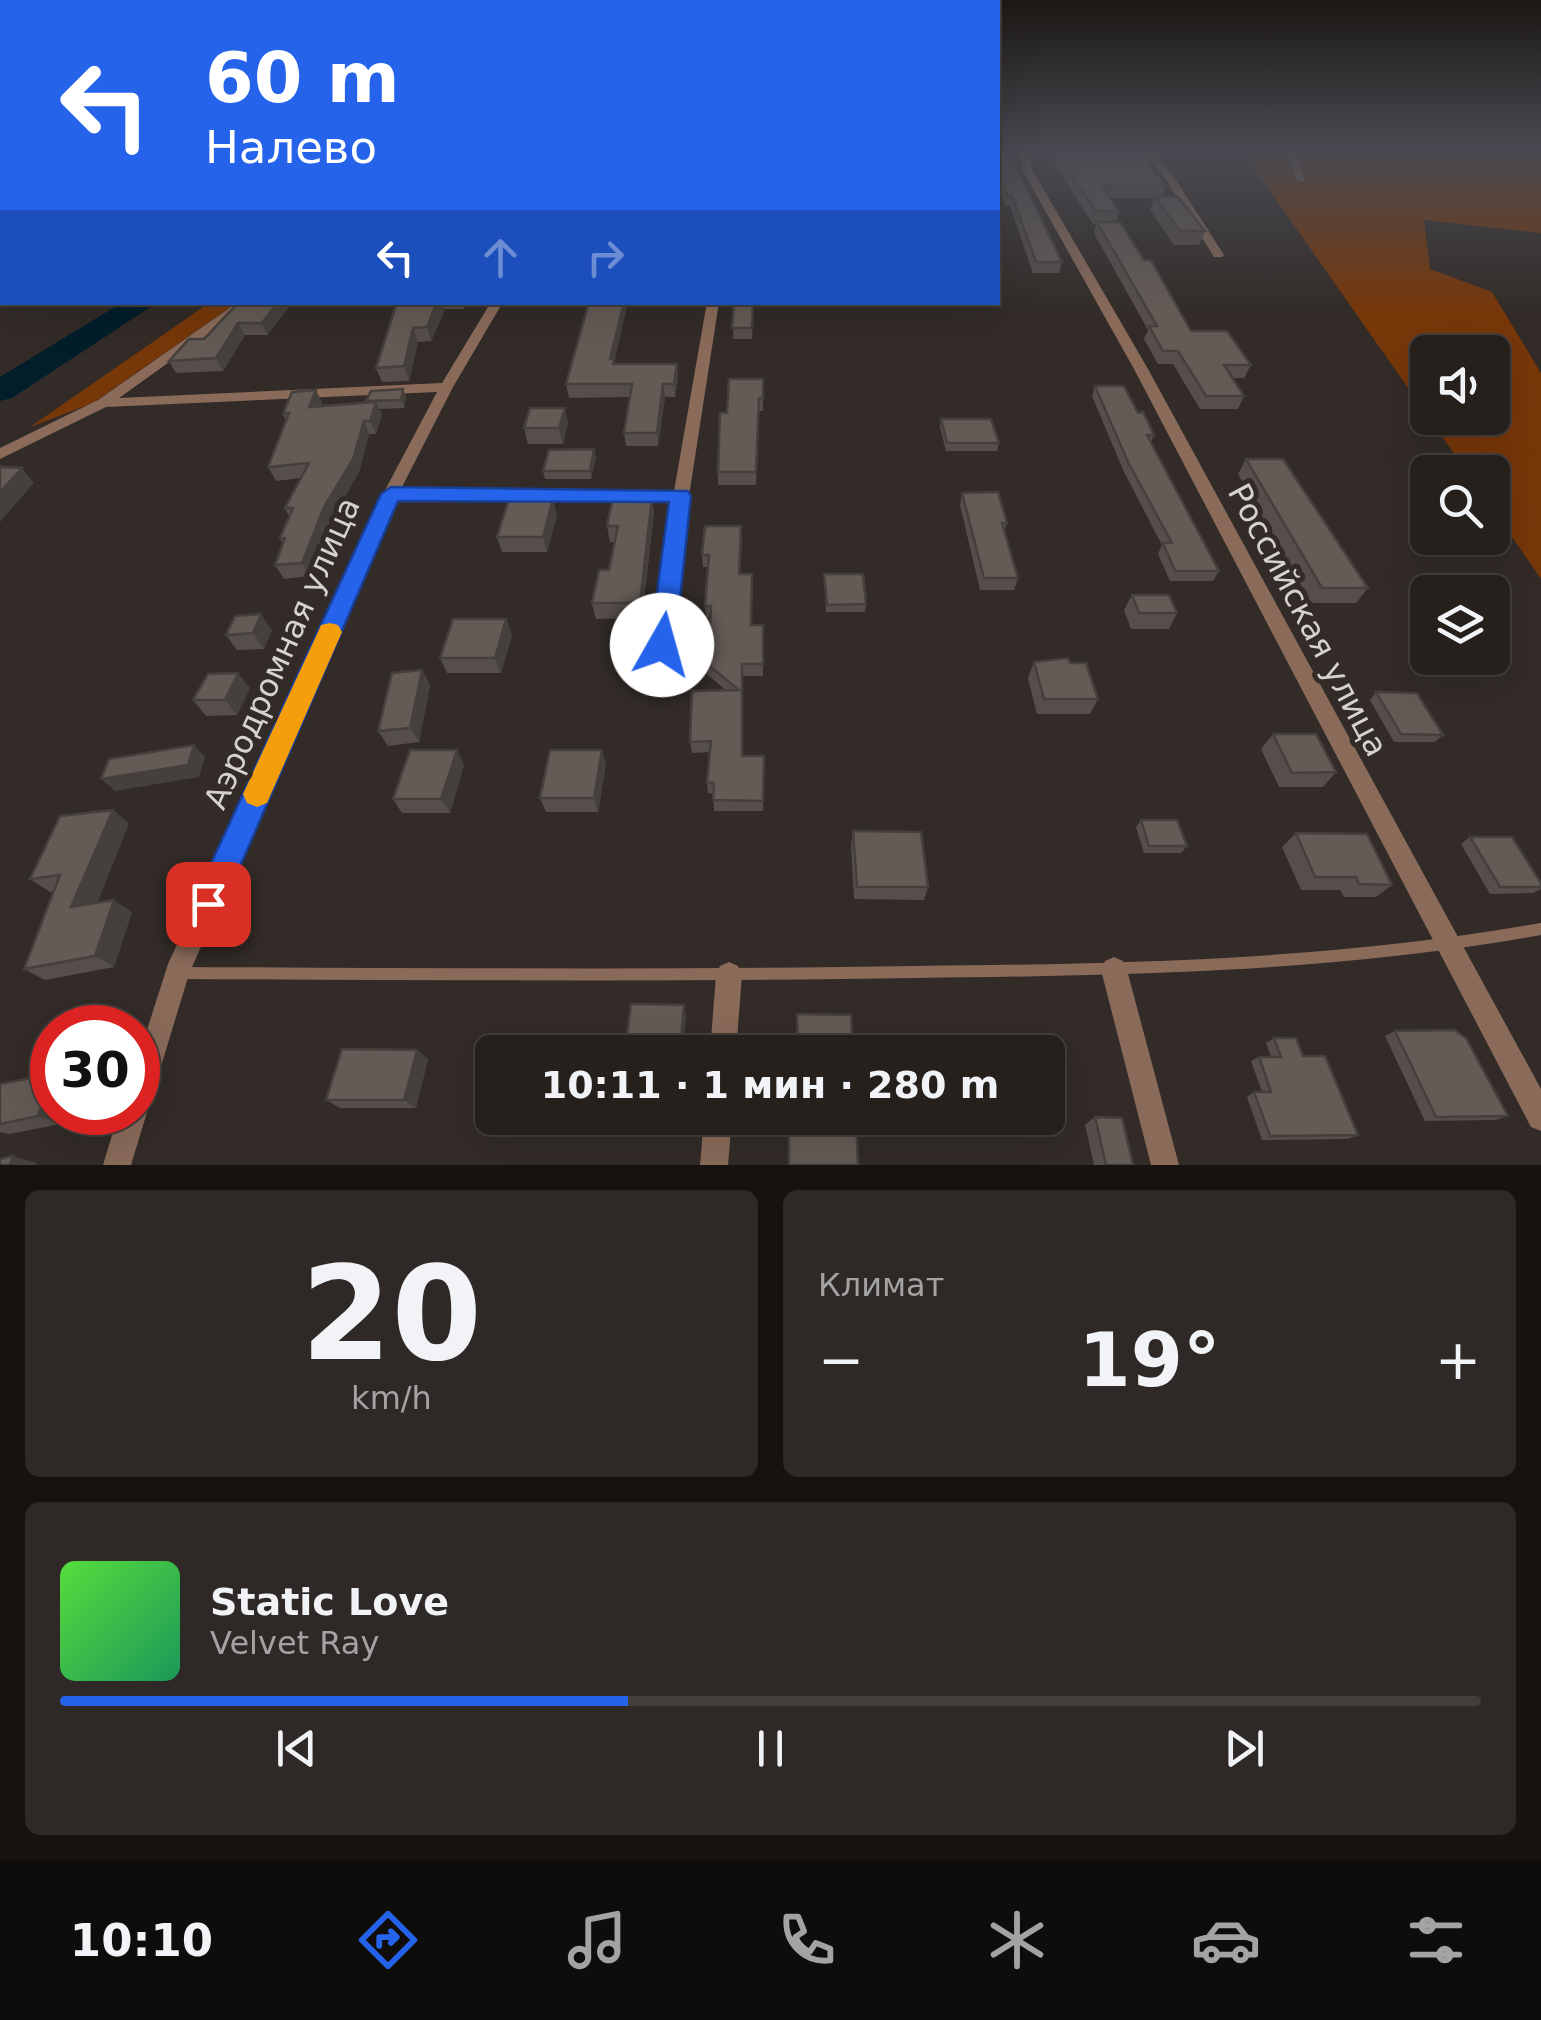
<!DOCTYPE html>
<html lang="ru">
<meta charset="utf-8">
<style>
body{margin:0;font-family:"DejaVu Sans",sans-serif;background:#2e2826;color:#f1f3f6;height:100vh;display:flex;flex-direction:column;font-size:38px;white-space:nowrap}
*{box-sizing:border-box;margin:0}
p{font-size:32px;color:#a4a3a4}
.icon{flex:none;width:55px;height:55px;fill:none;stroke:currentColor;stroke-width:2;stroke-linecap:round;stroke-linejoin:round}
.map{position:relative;height:1165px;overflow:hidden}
.sheet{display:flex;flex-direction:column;gap:25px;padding:25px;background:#151210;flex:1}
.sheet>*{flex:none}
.banner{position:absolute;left:0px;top:0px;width:1000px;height:305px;box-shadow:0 10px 40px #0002,0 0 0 2px #423e3b;background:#2563eb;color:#fff;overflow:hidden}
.tools{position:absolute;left:1410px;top:335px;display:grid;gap:20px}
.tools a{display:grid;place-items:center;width:100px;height:100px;border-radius:15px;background:#26201d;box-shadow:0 10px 40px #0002,0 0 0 2px #423e3b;font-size:50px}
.speed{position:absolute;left:30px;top:1005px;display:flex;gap:20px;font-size:50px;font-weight:700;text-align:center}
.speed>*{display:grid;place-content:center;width:130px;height:130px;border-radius:50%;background:#26201d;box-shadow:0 10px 40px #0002,0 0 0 2px #423e3b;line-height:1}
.speed .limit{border:15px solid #d22;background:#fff;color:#111}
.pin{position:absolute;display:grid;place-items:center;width:85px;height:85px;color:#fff;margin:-42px;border-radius:20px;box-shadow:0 5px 15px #0006}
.me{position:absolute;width:110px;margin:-55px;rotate:7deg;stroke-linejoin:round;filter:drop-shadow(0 0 8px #0008)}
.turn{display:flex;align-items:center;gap:35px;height:210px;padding:0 40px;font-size:45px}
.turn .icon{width:130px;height:130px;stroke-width:2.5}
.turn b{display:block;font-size:70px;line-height:85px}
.lanes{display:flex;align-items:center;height:95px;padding:0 40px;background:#0003;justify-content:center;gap:50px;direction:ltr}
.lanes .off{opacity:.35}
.big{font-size:75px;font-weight:600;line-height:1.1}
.sheet .card{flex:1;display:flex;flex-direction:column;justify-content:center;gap:15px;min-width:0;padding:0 35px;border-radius:15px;background:#2e2826}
.sheet .dial{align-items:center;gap:0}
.dial b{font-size:130px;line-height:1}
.song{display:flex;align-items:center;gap:30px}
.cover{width:120px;height:120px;border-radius:15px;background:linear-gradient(135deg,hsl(110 70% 55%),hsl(150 70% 35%))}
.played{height:10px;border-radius:5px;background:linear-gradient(90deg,#2563eb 40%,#423e3b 40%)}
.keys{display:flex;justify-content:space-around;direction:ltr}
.heat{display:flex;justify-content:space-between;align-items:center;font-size:55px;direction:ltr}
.sheet .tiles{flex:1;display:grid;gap:25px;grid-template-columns:1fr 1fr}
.card:last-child{grid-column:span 2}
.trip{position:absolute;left:475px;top:1035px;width:590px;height:100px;border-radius:15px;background:#26201d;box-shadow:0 10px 40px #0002,0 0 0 2px #423e3b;font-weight:600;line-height:100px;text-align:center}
.tab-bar{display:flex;height:160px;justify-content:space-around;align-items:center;background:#0f0d0c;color:#a4a3a4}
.tab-bar .icon{width:70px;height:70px}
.tab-bar .on{color:#2563eb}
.tab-bar b{font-size:45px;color:#f1f3f6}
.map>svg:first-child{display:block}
.green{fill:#773709}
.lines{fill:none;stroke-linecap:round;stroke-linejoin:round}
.river{fill:#021e2b;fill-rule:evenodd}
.lane{stroke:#8a6b5a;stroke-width:12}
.street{fill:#8a6b5a;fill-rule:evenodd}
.wall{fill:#564e4a}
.shaded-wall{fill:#46403c}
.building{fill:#645b56;stroke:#46403c;stroke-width:2.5}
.route{fill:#2563eb;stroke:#184099;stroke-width:2.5}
.slow{fill:#f59e0b}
.labels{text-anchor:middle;stroke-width:10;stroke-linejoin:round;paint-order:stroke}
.street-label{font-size:32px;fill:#d7d2cf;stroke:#322b27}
</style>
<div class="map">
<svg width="1541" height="1165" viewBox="0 0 1541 1165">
<rect width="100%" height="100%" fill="#322b27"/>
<path class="green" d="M1242,151h299v82l-117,-13 6,49 62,23 49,81v206l-48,-70 -1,-37h-25l-38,-54h63v-66h-64l-1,63z
M209,303h27l-143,100 -63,24z"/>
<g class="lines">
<path class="river" d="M123,302h35l-146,96 -12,3v-24z"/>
<path class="lane" d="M180,973c245,1 490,3 735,-1 210,-2 418,-6 626,-43"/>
<path class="street" d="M1018,151h9l6,20 115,198 393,720v42l-10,-4 -397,-758 -111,-198z
M1143,151h9l22,26 50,78 -2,2h-8l-49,-79z
M1286,151h9l10,31 -8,-2z
M2,155v6l-2,1v-6z
M0,190h2v6h-2z
M238,302h15l-134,96 323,-15 49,-81h12l-50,85 -52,102 273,2 33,-189h12l-30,194 -18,149 -2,5h-14l-2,-5 19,-144 -275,-2 -208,475 -58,191h-28l16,-53h19v-54l30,-94 215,-470 54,-102 -331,15 -106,52v-11l98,-48z
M1114,957l9,4 4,9 52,195h-28l-50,-195 4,-9z
M729,962l9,4 4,9 -6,77h-26l6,-77 4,-9z
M704,1118h28l-4,47h-28z"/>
</g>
<path class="wall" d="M998,151l64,111 -3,11h-26l-23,-67h-4l-8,-19z
M1046,151h99l-2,6 23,29 -4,11 43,34 -6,14h-25l-24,-35 4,-12h-43l8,14 -3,10 75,109 60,34 -7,13h-11l11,18 -6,13h-38l-27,-45h-15l-14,-25 4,-9 -54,-97 2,-9h-3z
M1156,151h39l-2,6h-31z
M252,302l16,33h-23l-22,36 -47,2 -7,-12 35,-22z
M397,302h70l-3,7h-19l-14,32 -13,1 -9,39 -27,1 -6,-14z
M734,302h20l-2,37h-19z
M615,360v4h62l1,14 -3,19h-10l-7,49h-32l-2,-13 6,-36 -61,1 -3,-14z
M763,379v32h-4l-3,74h-38v-13l9,-59z
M1095,386l43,27 16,22 -3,7 68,129 -6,10h-43l-12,-27 4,-9 -38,-73 -32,-76z
M403,389l3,8 -2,11 -25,1 3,6 -6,19h-7l-10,38 -28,48 -22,56 -25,3 -9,-14 8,-21 -3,-6 9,-22 -4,-8 16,-30 -25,3 -8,-14 18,-46 -3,-7 39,-11 -1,3 46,-3z
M941,419l58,24 -2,8h-51l-6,-24z
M568,423l-5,21h-35l-4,-16z
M596,457l-5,22h-46l-2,-8z
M1246,459l122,129 -12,15h-45l-73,-129z
M962,493l45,30 -3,8 14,47 -4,12h-34l-20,-85z
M652,497l2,16 -12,105 -46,1 -4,-16 17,-33 6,-28h-5l-3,-16z
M557,515l-10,37h-45l-5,-15z
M742,538l-2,36 12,51 11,12v39h-21v80h22l-1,55h-49l-1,-17 -5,-1 -1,-10 3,-31 -18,1 -2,-11 37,-51 -24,-20 -1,-11 7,-14 1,-29h-4l-1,-11 3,-39h-5l-1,-12z
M824,574l42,30 -1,8h-39z
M1132,595l45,18 -8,16h-38l-7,-19z
M506,619l6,16 -11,38h-54l-7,-15z
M272,630l-8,19 -27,1 -11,-15z
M1034,662l36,1 28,36 -8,15h-53l-9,-36z
M422,670l8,15 -11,57 -31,4 -10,-15z
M250,688l-13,27 -31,1 -13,-16z
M1376,692l67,43 -8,7h-41l-24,-42z
M1273,734l63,38 -13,15h-44l-18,-38z
M606,764l-8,48h-52l-6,-14z
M464,765l-14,48h-48l-9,-14z
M1141,820l46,26 -6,7h-37l-8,-26z
M129,823l-32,80 35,9 -18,55 -69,13 -21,-11 30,-78 -4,1 -20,-13z
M853,831l75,56 -4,13 -70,-1 -3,-54z
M1296,833l96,52 -16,12h-32l-4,-7h-39l-19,-43z
M1470,837l71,46v6l-8,4 -43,1 -29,-50z
M1395,1031l113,85 -12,4 -71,1 -40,-85z
M1274,1038l29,18 55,79 -10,4 -86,1 -15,-43 7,-5h8l-11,-31 8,-4h12l-5,-14z
M417,1050l11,9 -12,49h-76l-14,-8z
M0,1084l52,28h13l-4,12 -52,10 -9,-2z
M1095,1117l38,48h-39l-9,-40z"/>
<path class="shaded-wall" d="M278,302h15l-25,33 -6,-12z
M437,302h6l2,7 -14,32 -4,-14z
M624,302h4l-13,58 1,12 -6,-13z
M238,323l7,12 -22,36 -7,-13z
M413,328l5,14 -9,39 -5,-15z
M677,364l1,14 -3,19 -1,-13z
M663,384l2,13 -7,49 -1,-13z
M403,389l3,8 -2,11 -3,-8z
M316,390l6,13 -6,17 -7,-13z
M376,402l6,13 -6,19 -6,-13z
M565,408l3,15 -5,21 -4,-16z
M364,421l5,13 -10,38 -28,48 -22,56 -7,-13 22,-56z
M594,449l2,8 -5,22 -1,-8z
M22,468l12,15 -34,39v-30z
M652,497l2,16 -12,105 -2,-15z
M553,499l4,16 -10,37 -4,-15z
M261,614l11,16 -8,19 -11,-16z
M506,619l6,16 -11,38 -6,-15z
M422,670l8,15 -11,57 -9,-14z
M238,673l12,15 -13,27 -12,-15z
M194,745l11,12 -6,20 -84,14 -14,-12z
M457,750l7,15 -14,48 -9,-14z
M602,750l4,14 -8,48 -4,-14z
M113,810l16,13 -39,97 -19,-13z
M114,900l18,12 -18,55 -19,-11z
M684,1005l2,11 -3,36h-3z
M417,1050l11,9 -12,49 -12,-8z
M52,1074v38h13l-4,12 -23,-8z
M13,1156l24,7v2h-27z"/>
<path class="building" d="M998,151h10l54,111h-26l-24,-66h-4l-10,-20z
M1056,151h83l27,35h-63l16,26 -23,-1z
M1155,197h23l27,34h-25z
M1097,222h23l24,38h7l40,71h36l24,34h-27l20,31h-38l-28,-45h-15l-14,-25h8z
M239,302h9l2,3 2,-3h26l-16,21h-24l-22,35 -47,3 20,-22h15z
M397,302h40l-10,25 -14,1 -9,38 -28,2z
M589,302h35l-14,57h4l-1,5h64l-3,20h-11l-6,49h-33l8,-49h-66z
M734,302h19l-1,26h-20z
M729,379h34v19h-4l-3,74h-38l2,-59h7z
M1095,386h29l14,27 5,-1 11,23h-7l72,136h-44l-12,-28h9l-44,-81z
M403,389l-2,11 -35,1 5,-10z
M316,390l-7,17 67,-5 -6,19h-6l-11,38 -29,48 -22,56 -27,2 10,-27h-5l13,-30h-8l24,-45 -41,4 21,-54 -6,1 9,-22z
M530,408h35l-6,20h-35z
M941,419h50l8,24h-52z
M594,449l-4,22h-47l6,-21z
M1246,459h37l85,129h-46z
M0,467l22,1 -22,24z
M998,492l9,31h-5l16,55h-34l-22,-85z
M613,497h39l-12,106h-48l7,-33h10l9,-44h-11z
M509,499h44l-10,38h-46z
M705,526h36l-2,48h13l-1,51h12v39h-21v92h22l-1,45 -50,-1 1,-17h-7l4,-42 -21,1 2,-51 47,-1 -37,-30 1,-9 6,-5 2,-40h-6l4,-51h-7z
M824,574h39l3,30 -39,1z
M1132,595h37l8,18h-38z
M261,614l-8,19 -27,2 9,-19z
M453,619h53l-11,39h-55z
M1068,658l2,5h16l12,36h-54l-10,-37z
M422,670l-12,58 -32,3 14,-58z
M238,673l-13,27h-32l15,-26z
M1376,692l41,1 26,42 -42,-1z
M1273,734h43l20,38 -44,1z
M194,745l-6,20 -87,14 8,-20z
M410,750h47l-16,49h-48z
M550,750h52l-8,48h-54z
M113,810l-42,97 43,-7 -19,56 -71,13 36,-94 -30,4 30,-63z
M1141,820h36l10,26h-38z
M853,831l68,1 7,55h-71z
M1296,833l71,1 25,51 -33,-1 -3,-7h-41z
M1470,837h42l29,46v4h-41z
M631,1004l53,1 -4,47h-55z
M797,1014l54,1 2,37h-55z
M1454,1030l12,8 42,78 -72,1 -41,-86z
M1274,1038h22l7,18h22l33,79 -88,1 -16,-44h17l-12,-35h22z
M342,1049l75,1 -13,50h-78z
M52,1074l-14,42 -38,8v-40z
M1095,1117l27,1 11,47h-27z
M798,1118h58l2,47h-69v-33h9z
M13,1156l-3,9h-10v-6z"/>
<linearGradient id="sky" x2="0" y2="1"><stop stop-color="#1c1815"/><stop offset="0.48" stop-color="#494a52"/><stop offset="1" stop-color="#494a52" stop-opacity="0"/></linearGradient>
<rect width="1541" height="315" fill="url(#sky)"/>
<path class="route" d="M391,487l297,4 3,5 -16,149 -4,7h-17l-4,-7 19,-143 -271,-1 -179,414 -11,5 -11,-5 -5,-11 5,-10 184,-400z"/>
<path class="slow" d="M330,623l8,2 4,7 -71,162 -4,9 -10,4 -10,-4 -4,-9 75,-162 3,-7z"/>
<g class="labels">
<g class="street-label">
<text transform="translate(1308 620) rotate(62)" y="11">Российская улица</text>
<text transform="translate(282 653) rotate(-66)" y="11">Аэродромная улица</text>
</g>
</g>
</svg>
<div class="tools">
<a><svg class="icon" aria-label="sound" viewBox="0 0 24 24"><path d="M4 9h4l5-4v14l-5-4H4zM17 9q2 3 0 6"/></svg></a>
<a><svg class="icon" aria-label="search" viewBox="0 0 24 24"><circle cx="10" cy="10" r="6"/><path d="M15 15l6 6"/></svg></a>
<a><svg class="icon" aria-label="layers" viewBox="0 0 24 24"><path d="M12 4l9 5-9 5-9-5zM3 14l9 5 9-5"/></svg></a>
</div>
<div class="speed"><div class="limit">30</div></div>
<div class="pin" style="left:208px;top:904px;background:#d93025"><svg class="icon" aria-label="arrive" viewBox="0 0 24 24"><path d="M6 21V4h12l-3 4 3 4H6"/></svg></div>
<svg class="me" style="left:662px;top:645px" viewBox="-20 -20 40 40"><circle r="19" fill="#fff"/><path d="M0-13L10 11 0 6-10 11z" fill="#2563eb"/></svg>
<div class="trip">10:11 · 1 мин · 280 m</div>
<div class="banner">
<div class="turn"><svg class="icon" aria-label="left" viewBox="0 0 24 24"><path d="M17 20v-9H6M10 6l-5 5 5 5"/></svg><div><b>60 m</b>Налево</div></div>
<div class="lanes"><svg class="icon" aria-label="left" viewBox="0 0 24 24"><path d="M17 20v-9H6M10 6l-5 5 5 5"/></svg><svg class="icon off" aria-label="ahead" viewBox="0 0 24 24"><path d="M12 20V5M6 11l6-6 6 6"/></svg><svg class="icon off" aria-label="right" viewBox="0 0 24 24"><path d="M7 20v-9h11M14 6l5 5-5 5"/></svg></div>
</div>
</div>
<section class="sheet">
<div class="tiles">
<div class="card dial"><b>20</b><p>km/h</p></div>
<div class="card"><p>Климат</p>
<div class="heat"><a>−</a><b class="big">19°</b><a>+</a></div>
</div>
<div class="card">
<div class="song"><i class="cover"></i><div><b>Static Love</b><p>Velvet Ray</p></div></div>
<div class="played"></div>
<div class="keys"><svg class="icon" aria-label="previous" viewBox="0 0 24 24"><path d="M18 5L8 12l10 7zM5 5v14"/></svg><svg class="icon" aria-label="pause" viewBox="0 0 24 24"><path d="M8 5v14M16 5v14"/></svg><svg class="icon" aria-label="next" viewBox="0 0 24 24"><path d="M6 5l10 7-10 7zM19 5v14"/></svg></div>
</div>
</div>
</section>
<nav class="tab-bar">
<b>10:10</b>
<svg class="icon on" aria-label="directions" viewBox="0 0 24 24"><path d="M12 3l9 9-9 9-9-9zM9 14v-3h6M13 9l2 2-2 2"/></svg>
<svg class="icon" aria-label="music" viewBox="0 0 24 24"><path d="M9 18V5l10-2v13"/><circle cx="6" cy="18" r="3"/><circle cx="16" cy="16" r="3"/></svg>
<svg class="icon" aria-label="phone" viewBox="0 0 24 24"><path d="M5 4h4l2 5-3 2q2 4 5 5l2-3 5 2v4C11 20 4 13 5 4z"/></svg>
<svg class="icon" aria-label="climate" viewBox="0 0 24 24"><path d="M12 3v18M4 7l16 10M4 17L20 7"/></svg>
<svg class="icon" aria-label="car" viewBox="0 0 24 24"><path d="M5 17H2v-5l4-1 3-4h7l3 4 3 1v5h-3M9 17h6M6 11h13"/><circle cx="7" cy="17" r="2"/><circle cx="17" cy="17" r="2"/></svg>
<svg class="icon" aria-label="filters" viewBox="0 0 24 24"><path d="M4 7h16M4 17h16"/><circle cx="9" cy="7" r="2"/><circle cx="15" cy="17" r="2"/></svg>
</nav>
